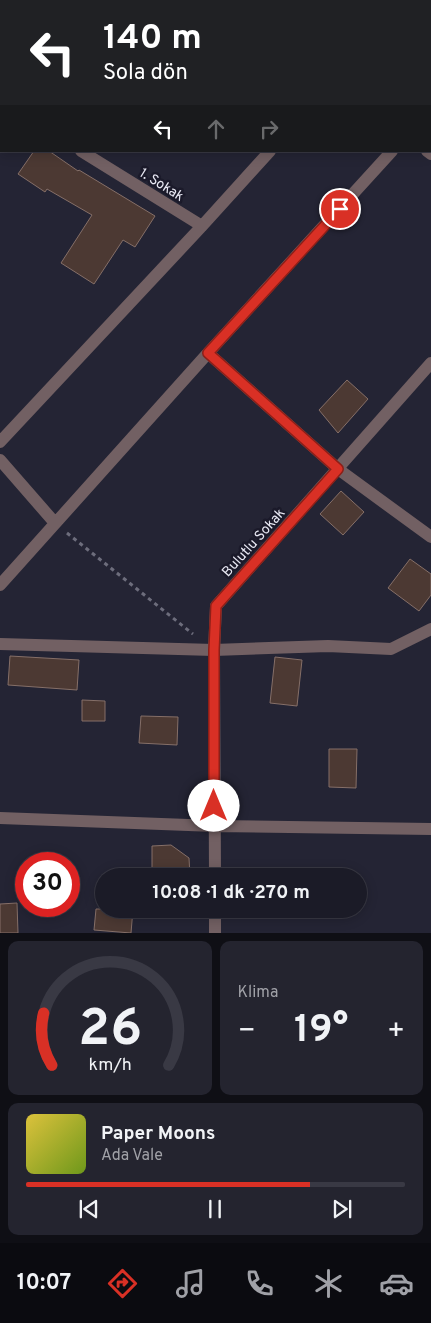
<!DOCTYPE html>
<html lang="tr">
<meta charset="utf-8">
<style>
body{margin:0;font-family:Overpass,sans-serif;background:#24242f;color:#f1f3f6;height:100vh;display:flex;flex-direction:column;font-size:19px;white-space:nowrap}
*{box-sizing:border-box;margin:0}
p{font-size:16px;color:#a0a1a7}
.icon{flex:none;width:28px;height:28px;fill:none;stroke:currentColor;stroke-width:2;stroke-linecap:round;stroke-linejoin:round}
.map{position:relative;height:933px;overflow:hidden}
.drawer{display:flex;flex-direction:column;gap:8px;padding:8px;background:#0f0f15;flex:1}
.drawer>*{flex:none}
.guide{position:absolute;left:0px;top:0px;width:431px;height:152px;box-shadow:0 2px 12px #0003,0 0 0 1px #393944;background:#202124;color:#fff;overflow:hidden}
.speed{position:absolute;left:15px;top:852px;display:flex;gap:10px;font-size:25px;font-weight:700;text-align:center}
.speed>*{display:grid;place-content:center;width:65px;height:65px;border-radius:50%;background:#1b1b27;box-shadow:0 2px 12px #0003,0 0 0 1px #393944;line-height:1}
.speed .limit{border:8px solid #d22;background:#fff;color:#111}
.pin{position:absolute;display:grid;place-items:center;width:42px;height:42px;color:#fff;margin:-21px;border:2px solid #fff;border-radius:50%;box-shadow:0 1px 5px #0007}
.me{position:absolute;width:55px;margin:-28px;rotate:0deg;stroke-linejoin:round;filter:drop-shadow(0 0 4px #0008)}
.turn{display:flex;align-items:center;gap:18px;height:105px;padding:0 20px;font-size:22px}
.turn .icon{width:65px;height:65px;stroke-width:2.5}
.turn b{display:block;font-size:35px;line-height:42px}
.lanes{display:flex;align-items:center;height:48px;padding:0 20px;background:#0003;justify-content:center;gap:25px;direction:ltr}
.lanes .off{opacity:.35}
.big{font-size:38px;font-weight:700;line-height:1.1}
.drawer .widget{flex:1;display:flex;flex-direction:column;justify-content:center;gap:8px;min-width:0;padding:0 18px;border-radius:10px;background:#24242f}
.drawer .dial{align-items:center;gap:0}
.dial svg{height:130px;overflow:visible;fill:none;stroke:#393944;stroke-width:7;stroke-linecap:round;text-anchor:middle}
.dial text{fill:#f1f3f6;stroke:none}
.song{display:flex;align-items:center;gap:15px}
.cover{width:60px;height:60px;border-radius:8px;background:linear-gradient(135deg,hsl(50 70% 55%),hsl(80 70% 35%))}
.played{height:5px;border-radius:2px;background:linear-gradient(90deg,#d93025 75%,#393944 75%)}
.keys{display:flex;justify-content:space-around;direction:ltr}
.heat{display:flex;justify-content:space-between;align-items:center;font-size:28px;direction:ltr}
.drawer .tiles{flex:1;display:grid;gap:8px;grid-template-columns:1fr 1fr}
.widget:last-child{grid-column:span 2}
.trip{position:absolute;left:95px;top:868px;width:272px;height:50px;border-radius:25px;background:#1b1b27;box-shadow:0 2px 12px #0003,0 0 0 1px #393944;font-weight:700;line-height:50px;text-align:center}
.dock{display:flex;height:80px;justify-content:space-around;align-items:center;background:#0b0b10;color:#a0a1a7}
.dock .icon{width:35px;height:35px}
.dock .active{color:#d93025}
.dock b{font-size:22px;color:#f1f3f6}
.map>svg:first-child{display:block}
.grass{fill:url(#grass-tufts)}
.building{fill:#4c3933;stroke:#856f68}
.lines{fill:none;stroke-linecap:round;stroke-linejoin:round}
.path{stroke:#6d6d7c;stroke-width:3;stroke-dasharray:4 4;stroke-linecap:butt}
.minor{stroke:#726063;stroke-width:12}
.primary{stroke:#bf9aa1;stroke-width:12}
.route-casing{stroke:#8d1f18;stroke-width:12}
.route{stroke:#d93025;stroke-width:9}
.labels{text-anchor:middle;stroke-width:5;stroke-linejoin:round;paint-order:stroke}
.street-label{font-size:14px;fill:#e8e8f3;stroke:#1b1a2a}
</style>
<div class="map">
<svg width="431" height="933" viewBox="0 0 431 933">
<defs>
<pattern id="grass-tufts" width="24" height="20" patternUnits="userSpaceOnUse" patternTransform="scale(1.25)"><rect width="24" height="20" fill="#3b4f42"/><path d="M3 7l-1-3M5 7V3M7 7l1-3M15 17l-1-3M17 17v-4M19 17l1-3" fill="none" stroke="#57685e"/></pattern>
</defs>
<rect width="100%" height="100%" fill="#242434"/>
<path class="grass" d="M0,0h80l-1,1h-78v85h-1z"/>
<path class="building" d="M34,151h15l29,20 1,-1 76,46 -20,31 -12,-7 -29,44 -33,-21 31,-48 -45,-26 -2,3 -27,-18z
M347,380l21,19 -30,34 -19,-23z
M341,491l23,21 -21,23 -23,-21z
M410,559l21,15v21l-12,16 -31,-23z
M10,656l69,4 -2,30 -69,-5z
M275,657l27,3 -5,46 -27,-3z
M82,700l23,1v20h-23z
M141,716l37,1 -1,28 -38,-2z
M329,749h28l-1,39 -27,-1z
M171,845l18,13 1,18h-38v-30z
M17,903l1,30h-18v-29z
M96,909h37l-2,24 -37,-3z"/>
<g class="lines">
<path class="path" d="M67,533l126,101"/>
<path class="minor" d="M102,1l1,-1
M0,102l1,1
M0,147l1,-2
M81,151l121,75
M427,151l4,3
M208,353l130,116 93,68
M0,442l202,-216 68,-75
M0,460l55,63
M0,585l208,-232 184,-202
M0,644l214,6 114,-4 63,3 40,-20
M0,818l215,8 216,3
M215,876l-1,-226 2,-44 215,-243
M215,909v24"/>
<path class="primary" d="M254,0l2,1
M332,0l2,1
M430,63h1
M430,111h1"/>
</g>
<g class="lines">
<defs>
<path id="route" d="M214,806v-156l2,-44 122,-137 -130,-116 132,-144"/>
</defs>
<use href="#route" class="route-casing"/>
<use href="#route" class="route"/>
</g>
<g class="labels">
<g class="street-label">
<text transform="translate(162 184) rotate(32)" y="5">1. Sokak</text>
<text transform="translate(253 542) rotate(-48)" y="5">Bulutlu Sokak</text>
</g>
</g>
</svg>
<div class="speed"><div class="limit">30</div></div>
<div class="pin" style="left:340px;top:209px;background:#d93025"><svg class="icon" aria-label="arrive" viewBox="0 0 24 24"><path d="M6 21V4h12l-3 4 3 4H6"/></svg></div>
<svg class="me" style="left:214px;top:806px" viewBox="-20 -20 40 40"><circle r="19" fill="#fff"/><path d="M0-13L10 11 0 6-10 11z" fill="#d93025"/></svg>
<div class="trip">10:08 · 1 dk · 270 m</div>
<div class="guide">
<div class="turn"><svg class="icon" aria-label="left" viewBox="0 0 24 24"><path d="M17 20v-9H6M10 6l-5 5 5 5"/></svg><div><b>140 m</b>Sola dön</div></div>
<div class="lanes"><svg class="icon" aria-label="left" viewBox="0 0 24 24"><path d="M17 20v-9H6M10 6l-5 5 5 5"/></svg><svg class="icon off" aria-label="ahead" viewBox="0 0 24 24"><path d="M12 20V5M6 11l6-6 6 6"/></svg><svg class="icon off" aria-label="right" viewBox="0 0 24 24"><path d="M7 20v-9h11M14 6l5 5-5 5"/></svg></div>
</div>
</div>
<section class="drawer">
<div class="tiles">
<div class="widget dial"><svg viewBox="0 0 100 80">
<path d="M14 69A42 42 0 1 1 86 69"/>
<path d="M14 69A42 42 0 0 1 9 37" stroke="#d93025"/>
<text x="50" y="56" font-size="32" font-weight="700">26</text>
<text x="50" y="72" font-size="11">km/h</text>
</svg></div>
<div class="widget"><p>Klima</p>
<div class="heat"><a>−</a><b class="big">19°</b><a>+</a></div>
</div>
<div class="widget">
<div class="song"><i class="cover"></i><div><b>Paper Moons</b><p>Ada Vale</p></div></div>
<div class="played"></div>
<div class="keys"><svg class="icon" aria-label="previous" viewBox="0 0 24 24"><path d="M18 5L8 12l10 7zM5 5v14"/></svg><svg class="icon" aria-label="pause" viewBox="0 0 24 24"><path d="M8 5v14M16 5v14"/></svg><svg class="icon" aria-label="next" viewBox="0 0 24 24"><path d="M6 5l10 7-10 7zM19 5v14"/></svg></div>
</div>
</div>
</section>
<nav class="dock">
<b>10:07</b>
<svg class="icon active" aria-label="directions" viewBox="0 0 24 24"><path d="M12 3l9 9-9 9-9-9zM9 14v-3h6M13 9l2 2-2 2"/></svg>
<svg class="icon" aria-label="music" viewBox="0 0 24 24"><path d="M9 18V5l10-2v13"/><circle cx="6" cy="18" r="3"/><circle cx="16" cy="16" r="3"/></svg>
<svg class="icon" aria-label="phone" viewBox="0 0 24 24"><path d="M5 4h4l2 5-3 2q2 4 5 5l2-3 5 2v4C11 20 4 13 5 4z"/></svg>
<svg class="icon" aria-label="climate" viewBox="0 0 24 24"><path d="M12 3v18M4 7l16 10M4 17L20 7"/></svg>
<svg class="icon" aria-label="car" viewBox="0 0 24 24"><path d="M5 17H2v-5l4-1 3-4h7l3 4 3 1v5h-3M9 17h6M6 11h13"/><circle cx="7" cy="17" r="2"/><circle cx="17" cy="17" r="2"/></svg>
</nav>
